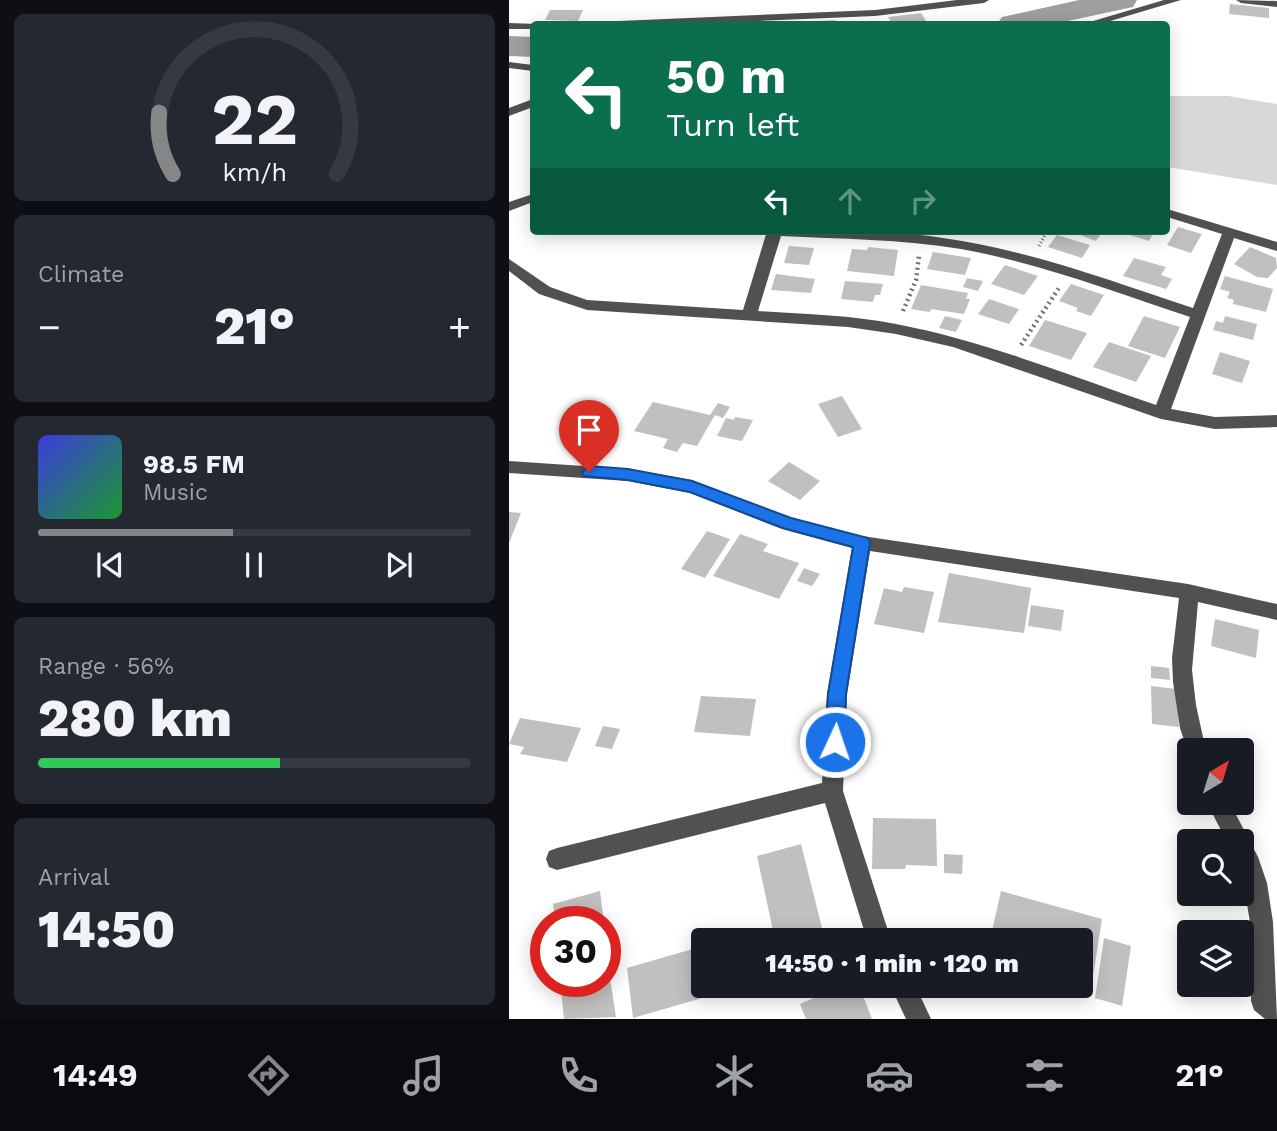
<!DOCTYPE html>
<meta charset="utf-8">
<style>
body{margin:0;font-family:"Work Sans",sans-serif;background:#242831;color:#f1f3f6;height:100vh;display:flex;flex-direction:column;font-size:26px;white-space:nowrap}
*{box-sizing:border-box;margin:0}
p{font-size:23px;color:#9ea1a6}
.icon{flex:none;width:38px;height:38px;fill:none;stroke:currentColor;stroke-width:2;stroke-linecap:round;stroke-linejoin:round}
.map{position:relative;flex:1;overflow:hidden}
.details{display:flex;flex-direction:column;gap:14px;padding:14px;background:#0d0f14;width:509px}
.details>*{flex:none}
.banner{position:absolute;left:21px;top:21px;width:640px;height:214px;border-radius:7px;box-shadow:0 4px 18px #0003;background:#0b6e4f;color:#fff;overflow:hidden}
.needle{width:46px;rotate:38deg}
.tools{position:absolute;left:668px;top:738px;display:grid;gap:14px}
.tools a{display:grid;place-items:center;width:77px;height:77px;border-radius:7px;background:#171b24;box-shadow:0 4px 18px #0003;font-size:35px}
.speed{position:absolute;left:21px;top:906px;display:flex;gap:14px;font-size:35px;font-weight:700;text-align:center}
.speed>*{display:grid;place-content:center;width:91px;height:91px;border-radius:50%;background:#171b24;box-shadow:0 4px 18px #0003;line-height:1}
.speed .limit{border:10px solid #d22;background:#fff;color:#111}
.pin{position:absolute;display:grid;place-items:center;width:60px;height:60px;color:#fff;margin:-72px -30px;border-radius:50% 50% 50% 0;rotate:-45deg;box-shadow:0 0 7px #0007}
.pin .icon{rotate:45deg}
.me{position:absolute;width:77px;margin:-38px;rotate:3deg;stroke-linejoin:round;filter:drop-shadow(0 0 5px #0008)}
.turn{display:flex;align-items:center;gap:24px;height:147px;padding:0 21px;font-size:32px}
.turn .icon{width:91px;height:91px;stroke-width:2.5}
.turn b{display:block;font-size:49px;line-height:60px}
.lanes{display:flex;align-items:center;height:66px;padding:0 21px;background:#0003;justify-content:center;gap:35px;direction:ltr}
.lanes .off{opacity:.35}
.big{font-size:52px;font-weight:800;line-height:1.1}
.details .widget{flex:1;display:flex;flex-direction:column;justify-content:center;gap:10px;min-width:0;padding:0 24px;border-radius:10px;background:#242831}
.details .dial{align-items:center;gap:0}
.dial svg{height:182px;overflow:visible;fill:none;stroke:#363941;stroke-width:7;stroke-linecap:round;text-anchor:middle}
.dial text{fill:#f1f3f6;stroke:none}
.song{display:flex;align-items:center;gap:21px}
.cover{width:84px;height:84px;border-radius:10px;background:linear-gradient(135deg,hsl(240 70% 55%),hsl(130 70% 35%))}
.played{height:7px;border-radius:4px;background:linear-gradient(90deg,#858687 45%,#363941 45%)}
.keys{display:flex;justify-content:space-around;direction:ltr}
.heat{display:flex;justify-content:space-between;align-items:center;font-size:38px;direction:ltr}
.charge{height:10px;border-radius:5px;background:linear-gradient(90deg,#34c759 56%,#363941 0)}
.trip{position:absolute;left:182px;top:928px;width:402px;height:70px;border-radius:7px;background:#171b24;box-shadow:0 4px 18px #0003;font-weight:800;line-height:70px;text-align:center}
.dock{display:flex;height:112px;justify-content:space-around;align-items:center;background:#090b0e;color:#9ea1a6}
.dock .icon{width:49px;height:49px}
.dock .on{color:#858687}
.dock b{font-size:32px;color:#f1f3f6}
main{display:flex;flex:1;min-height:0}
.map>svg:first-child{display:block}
.green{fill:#d8d8d8}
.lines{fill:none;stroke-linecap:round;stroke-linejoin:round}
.river{fill:#9f9f9f;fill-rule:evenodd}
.building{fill:#c0c0c0}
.path-far1{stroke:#737373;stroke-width:3.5;stroke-dasharray:1 2.5;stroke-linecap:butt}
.path{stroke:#737373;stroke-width:4.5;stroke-dasharray:2 3.5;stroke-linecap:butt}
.minor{fill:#515151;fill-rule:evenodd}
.route{fill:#1a73e8;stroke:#114b97;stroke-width:2}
</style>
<main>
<section class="details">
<div class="widget dial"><svg viewBox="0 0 100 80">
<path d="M14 69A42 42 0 1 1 86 69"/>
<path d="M14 69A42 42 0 0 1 8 42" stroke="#858687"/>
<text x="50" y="56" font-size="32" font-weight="700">22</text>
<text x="50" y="72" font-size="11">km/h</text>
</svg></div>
<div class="widget"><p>Climate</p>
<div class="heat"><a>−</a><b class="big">21°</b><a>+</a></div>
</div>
<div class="widget">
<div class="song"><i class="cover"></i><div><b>98.5 FM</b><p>Music</p></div></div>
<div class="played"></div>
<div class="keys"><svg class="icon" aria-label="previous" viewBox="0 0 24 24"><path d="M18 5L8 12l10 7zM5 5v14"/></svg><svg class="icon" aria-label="pause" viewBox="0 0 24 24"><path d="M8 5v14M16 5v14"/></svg><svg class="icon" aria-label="next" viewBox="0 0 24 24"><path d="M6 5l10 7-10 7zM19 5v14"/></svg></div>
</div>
<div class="widget"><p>Range · 56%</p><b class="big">280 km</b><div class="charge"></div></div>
<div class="widget"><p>Arrival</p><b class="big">14:50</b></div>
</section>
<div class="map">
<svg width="768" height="1019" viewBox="0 0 768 1019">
<rect width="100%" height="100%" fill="#fff"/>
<path class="green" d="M658,96h61l49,8v81l-110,-18z"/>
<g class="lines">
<path class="river" d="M570,0h58l-4,7 -79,17h-57l5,-7z
M0,36l24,1v20l-24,-1z"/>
</g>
<path class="building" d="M721,4l39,4v10l-40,-4z
M41,10h33l-5,11 -33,-1z
M412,13l7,11h-36l-4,-7z
M326,20l1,4h-35v-2z
M669,227l24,7 -11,19 -24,-8z
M574,231h20l-7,10 -16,-6z
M608,231h37l-5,10z
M548,235l33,10 -8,13 -34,-11z
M280,246l25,2 -5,17 -25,-2z
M359,247l30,3 -4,26 -47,-5 5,-22 15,1z
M741,247l26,11 1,10 -9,10 -11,-1 -23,-13z
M424,252l38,6 -6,17 -38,-6z
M625,258l32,9 -5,8 11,4 -6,10 -43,-13z
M496,265l33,11 -14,19 -33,-11z
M267,274l39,5 -4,14 -40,-3z
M716,276l48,13 -7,23 -33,-8 1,-4 -7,-2 3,-6 -10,-3z
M458,278l16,3 -5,10 -15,-4z
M336,281l38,3 -3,11h-5l-2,7 -32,-3z
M562,284l33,11 -13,21 -15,-5 2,-3 -19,-7z
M412,285l47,8 -2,6h4l-6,15 -33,-5 -1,3 -19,-3z
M480,299l30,10 -10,15 -31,-10z
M436,316l17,4 -6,12 -17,-4z
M635,316l36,11 -15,31 -37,-12z
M716,316l32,8 -4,16 -40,-10 3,-9 7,2z
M536,320l42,13 -16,27 -42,-14z
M600,342l42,14 -15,26 -43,-15z
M711,352l30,9 -8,22 -30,-9z
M333,396l20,33 -24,8 -20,-33z
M144,402l57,13 8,-12 12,4 -7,11 -8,-3 -18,31 -14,-3 -6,9 -14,-4 5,-9 -34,-8z
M226,417l18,3 -11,21 -25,-5 9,-18 8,2z
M280,462l31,19 -20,19 -32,-19z
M0,512l12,1 -12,30z
M198,531l23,8 -25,39 -24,-9z
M231,534l28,10 -5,7 36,12 -20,36 -66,-23z
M295,568l16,6 -8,12 -15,-5z
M440,573l82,15 -7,45 -86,-11z
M395,587l30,5 -10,41 -50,-9 10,-36 18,4z
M522,605l33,5 -3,21 -33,-5z
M706,619l44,11 -3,28 -45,-12z
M642,666l18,2 1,12 -19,-2z
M642,686l26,3 2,38 -27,-3z
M192,696l55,3 -6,37 -56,-4z
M11,718l61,10 -14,34 -47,-8 4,-7 -15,-3z
M94,726l17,3 -8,20 -17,-3z
M364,818l63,1 1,47 -31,-1 -1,4h-33z
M292,844l24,96h-50l-18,-84z
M435,854l19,1 -1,19 -18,-1z
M91,891l4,31h-49l-2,-18z
M492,891l101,28 -10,63 -11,-4v-38h-91z
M595,938l27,8 -9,60 -27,-8z
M96,946l11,71 -52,2 -4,-37h45z
M194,946v39l41,1 -111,32 -6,-50z
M334,985h16l13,34h-66l-6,-15z"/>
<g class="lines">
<path class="path-far1" d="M530,246l8,-15"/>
<path class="path" d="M394,311l13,-31 3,-24
M512,345l38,-57"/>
<path class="minor" d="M448,0h32l-5,3 -109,13 -191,8h-71l6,-3 256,-11z
M655,0h17l-81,24h-17z
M727,0l41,1v6l-36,-4z
M0,23l28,1h-4v5h-24z
M0,62l24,3v6l-24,-3z
M24,99v8l-24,9v-8z
M24,194v8l-24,9v-9z
M658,209l110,33v9l-43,-13 -63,171 44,8 62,-2v12l-62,2 -54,-10 -208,-72 -57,-13 -48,-7 -261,-17 -48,-16 -30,-23v-12l41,28 37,13 156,10 24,-79c59,0 117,-2 176,7 86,12 168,43 250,70l29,-74 -55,-17zM272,236c60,3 120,3 180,13 78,14 154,43 229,68l-34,88c-85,-29 -171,-64 -260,-81 -46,-9 -92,-10 -138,-13z
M0,461l119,8 64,11 99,38 71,18 326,48 89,20v16l-79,-18 -6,68 4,35 10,46h-16v7l-10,-30 -7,-46 -1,-24 7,-60 -309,-47 -23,143 -4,97 48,149h-24l-42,-137 -268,67 -8,-3 -3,-8 3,-8 8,-3 265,-65 5,-89 25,-146 -70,-19 -92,-36 -62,-12 -119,-8z
M698,803h23l28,54 9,26 6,39 4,97h-12l-11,-9 -3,-9 -1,-79 -8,-47v-33h-15z
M381,985h25l16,34h-25z"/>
</g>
<path class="route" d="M80,466l39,3 64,12 99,37 77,20 2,5 -24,151 -2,48 -3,6 -6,3 -7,-3 -3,-6 3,-48 25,-147 -70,-19 -93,-36 -62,-12 -44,-4 -2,-4z"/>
</svg>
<div class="tools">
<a><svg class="needle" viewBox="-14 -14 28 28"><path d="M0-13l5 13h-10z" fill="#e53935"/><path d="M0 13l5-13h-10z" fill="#9ea1a6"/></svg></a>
<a><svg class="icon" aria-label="search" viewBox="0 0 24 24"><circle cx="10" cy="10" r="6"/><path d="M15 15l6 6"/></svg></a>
<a><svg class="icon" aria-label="layers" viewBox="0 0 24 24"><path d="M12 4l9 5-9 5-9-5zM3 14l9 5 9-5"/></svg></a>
</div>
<div class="speed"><div class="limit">30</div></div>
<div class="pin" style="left:80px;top:472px;background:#d93025"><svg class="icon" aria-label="arrive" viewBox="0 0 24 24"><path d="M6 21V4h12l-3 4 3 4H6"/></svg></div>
<svg class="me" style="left:326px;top:742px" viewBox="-20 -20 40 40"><circle r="17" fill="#1a73e8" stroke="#fff" stroke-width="3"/><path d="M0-11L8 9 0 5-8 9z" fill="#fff"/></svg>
<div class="trip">14:50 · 1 min · 120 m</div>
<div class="banner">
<div class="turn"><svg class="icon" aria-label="left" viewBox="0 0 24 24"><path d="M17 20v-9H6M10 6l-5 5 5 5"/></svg><div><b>50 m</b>Turn left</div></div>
<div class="lanes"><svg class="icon" aria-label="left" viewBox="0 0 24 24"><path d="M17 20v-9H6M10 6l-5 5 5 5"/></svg><svg class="icon off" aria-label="ahead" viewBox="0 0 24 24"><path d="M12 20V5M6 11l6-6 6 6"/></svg><svg class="icon off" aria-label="right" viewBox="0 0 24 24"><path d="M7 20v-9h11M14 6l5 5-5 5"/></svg></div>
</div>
</div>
</main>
<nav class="dock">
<b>14:49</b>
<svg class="icon on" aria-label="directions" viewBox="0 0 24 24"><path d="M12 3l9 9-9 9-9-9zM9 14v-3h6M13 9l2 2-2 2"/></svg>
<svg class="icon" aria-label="music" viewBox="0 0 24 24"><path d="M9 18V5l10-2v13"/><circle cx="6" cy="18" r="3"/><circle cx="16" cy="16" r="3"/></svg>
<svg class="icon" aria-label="phone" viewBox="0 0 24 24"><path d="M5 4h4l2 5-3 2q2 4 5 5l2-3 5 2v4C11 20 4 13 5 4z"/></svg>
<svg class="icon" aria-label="climate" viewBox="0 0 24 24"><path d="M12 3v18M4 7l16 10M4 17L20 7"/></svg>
<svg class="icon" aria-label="car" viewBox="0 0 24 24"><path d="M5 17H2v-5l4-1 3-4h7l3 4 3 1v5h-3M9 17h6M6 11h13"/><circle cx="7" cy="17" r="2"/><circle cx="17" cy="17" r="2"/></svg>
<svg class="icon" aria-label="filters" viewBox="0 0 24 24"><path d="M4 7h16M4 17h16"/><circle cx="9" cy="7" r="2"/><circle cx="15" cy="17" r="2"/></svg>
<b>21°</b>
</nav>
